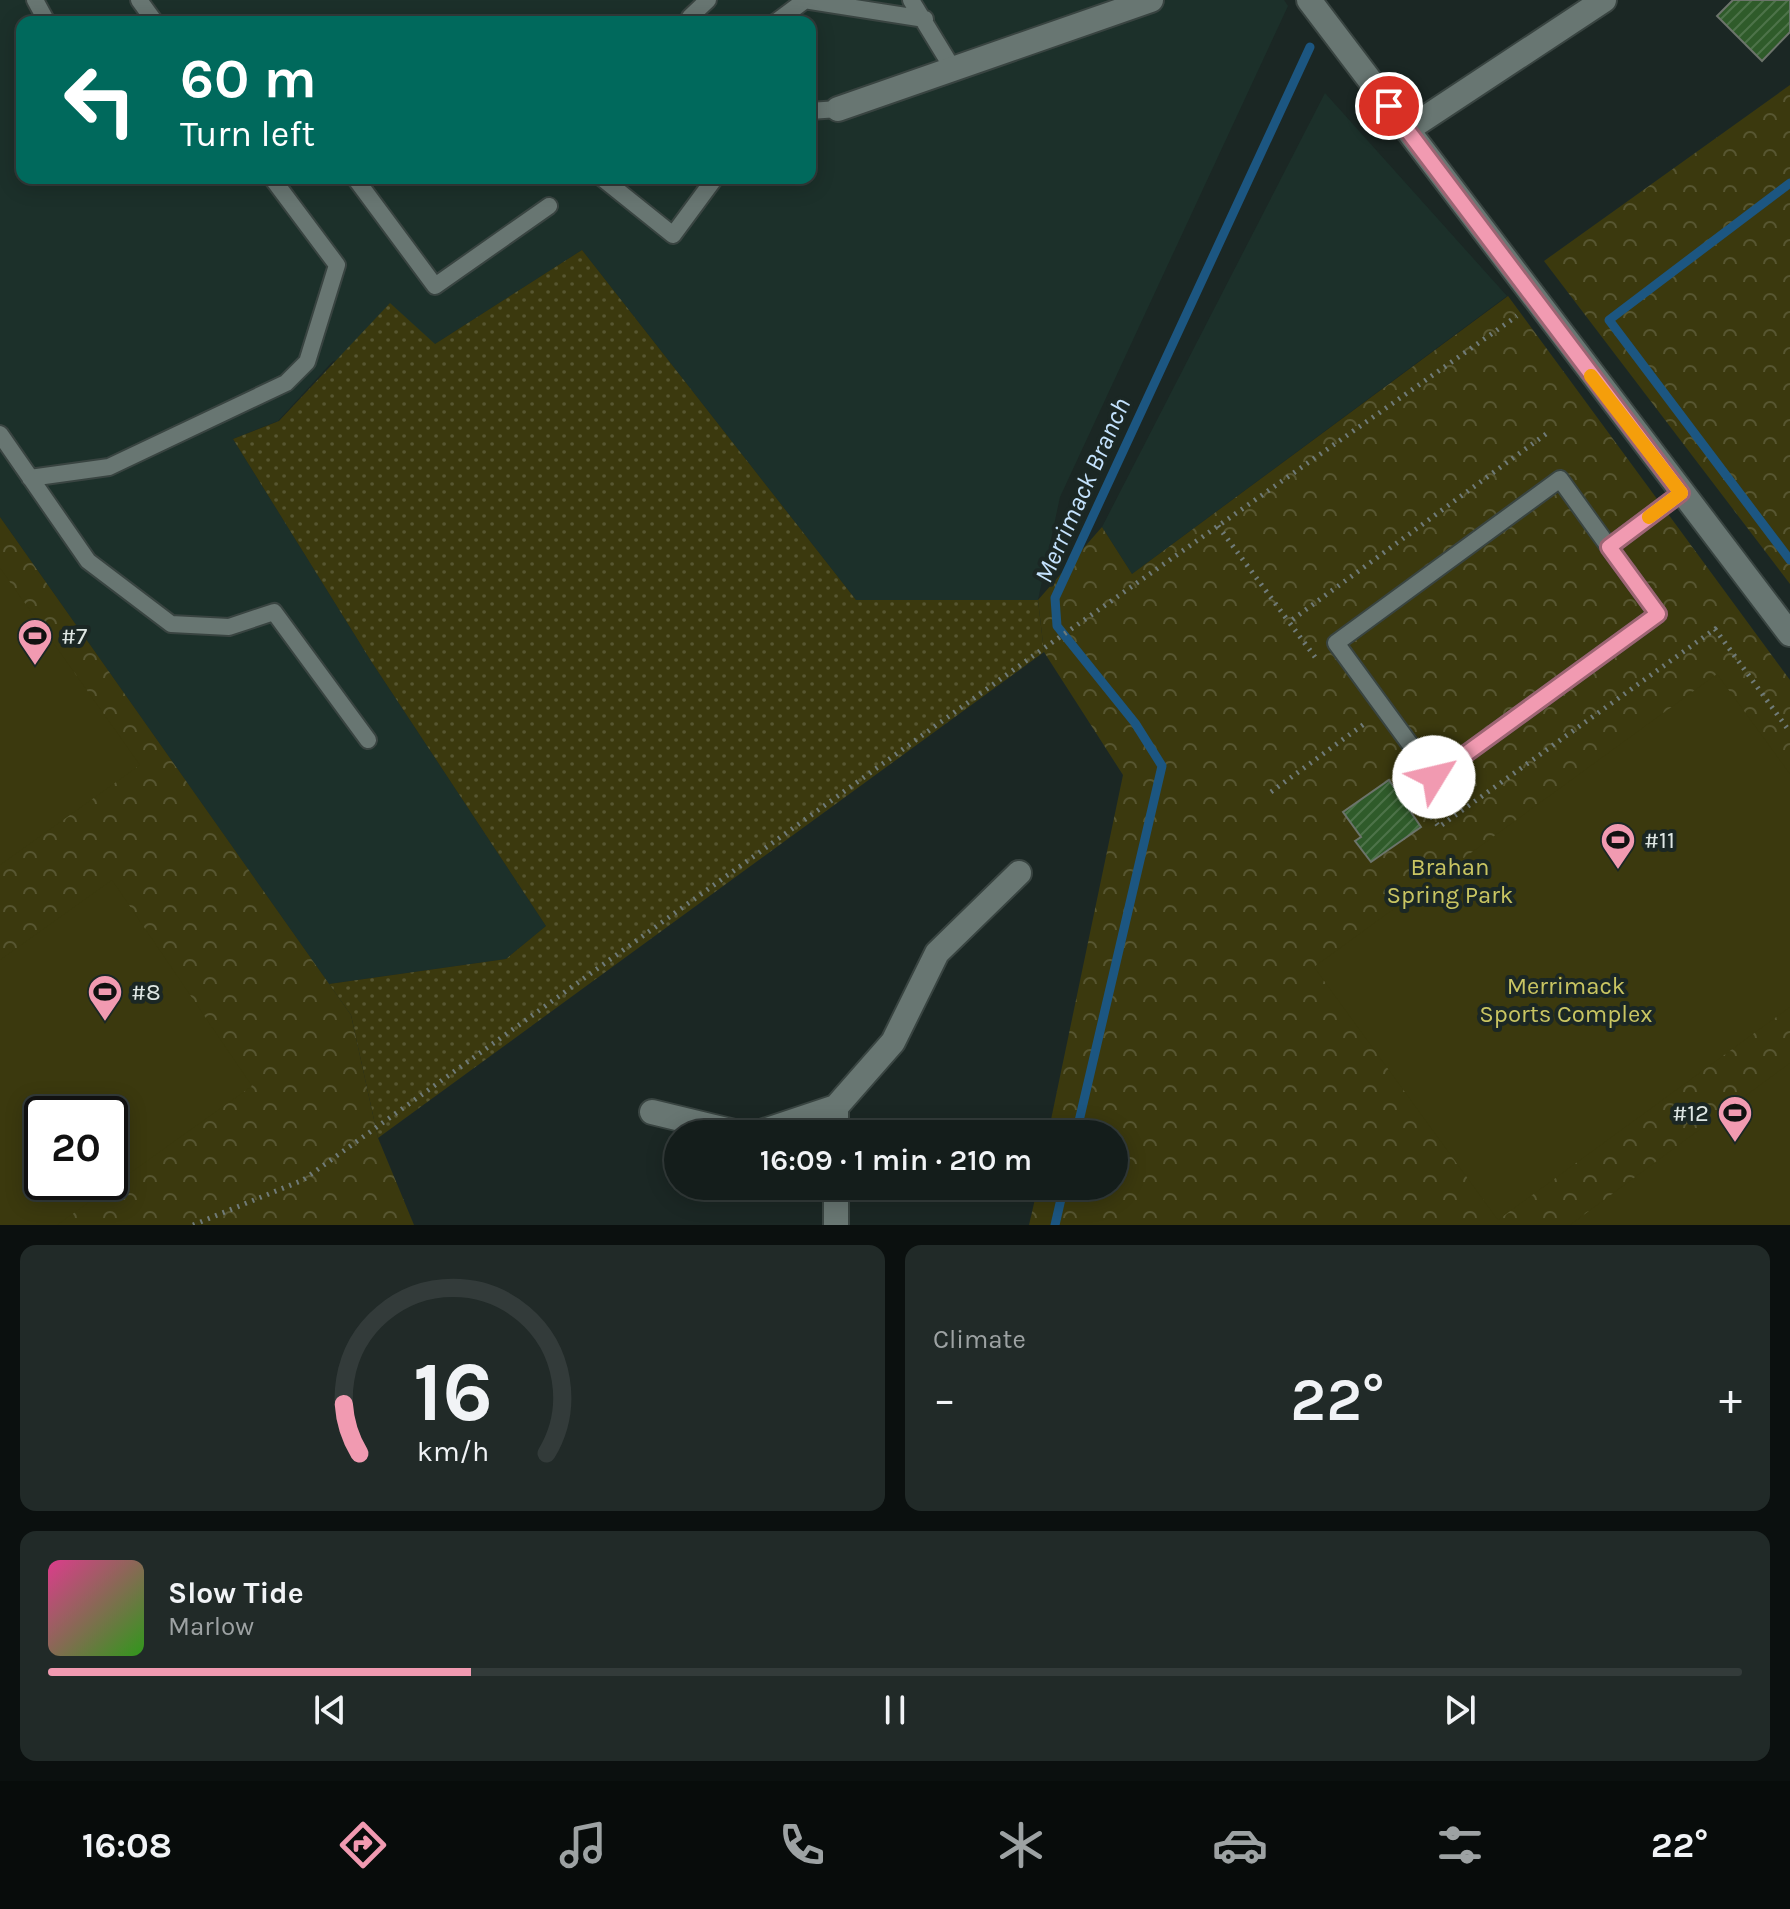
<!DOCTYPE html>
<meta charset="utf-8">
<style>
body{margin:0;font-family:Karla,sans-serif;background:#212a28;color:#f1f3f6;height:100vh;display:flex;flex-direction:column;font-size:30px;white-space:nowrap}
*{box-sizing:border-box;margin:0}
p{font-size:26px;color:#9da2a3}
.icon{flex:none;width:44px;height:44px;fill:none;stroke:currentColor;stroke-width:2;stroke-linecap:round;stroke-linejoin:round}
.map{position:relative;height:1225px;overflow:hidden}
.details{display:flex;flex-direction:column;gap:20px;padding:20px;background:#0b100f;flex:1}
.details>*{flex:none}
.banner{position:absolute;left:16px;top:16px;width:800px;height:168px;border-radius:16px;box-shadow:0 4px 20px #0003,0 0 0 2px #333b3a;background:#00695c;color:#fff;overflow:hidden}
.speed{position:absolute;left:24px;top:1096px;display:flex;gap:16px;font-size:40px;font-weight:700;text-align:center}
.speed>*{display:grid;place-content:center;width:104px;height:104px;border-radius:50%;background:#141d1b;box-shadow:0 4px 20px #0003,0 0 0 2px #333b3a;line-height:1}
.speed .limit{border:4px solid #111;border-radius:12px;background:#fff;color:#111}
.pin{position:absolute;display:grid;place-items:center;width:68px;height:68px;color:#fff;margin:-34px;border:4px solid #fff;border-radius:50%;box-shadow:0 2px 8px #0007}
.me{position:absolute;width:88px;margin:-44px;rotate:54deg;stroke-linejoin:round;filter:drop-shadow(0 0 6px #0008)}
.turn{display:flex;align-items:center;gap:28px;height:168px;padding:0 32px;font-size:36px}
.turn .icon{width:104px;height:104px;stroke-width:2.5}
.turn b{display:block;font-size:56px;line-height:68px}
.big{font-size:60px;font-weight:600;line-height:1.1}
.details .card{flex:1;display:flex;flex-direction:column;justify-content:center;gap:12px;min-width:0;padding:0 28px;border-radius:16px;background:#212a28}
.details .dial{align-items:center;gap:0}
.dial svg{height:208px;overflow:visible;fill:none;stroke:#333b3a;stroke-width:7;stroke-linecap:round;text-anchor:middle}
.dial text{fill:#f1f3f6;stroke:none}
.song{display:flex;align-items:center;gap:24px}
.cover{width:96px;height:96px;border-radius:12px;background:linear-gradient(135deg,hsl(330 70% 55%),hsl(110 70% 35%))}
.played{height:8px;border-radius:4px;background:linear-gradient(90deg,#f19ab1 25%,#333b3a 25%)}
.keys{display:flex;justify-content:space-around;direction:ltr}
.heat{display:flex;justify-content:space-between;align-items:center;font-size:44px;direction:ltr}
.details .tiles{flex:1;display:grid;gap:20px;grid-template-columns:1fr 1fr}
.card:last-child{grid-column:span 2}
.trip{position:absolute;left:664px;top:1120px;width:464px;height:80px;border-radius:40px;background:#141d1b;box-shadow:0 4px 20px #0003,0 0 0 2px #333b3a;font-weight:600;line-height:80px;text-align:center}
.dock{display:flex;height:128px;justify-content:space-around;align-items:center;background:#080c0b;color:#9da2a3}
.dock .icon{width:56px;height:56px}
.dock .on{color:#f19ab1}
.dock b{font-size:36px;color:#f1f3f6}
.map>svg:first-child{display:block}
.built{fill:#1c302a;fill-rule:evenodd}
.grass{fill:url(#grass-dots)}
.park{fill:url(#park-crowns);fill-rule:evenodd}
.pitch{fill:#3b390e;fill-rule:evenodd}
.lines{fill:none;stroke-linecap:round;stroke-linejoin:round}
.stream{stroke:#1c5681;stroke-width:9}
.building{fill:url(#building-hatch);stroke:#6c746b;stroke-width:2}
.lane-casing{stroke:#394441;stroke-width:20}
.street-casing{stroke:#394441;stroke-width:28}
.path{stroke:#707b78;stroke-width:5;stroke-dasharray:2 6;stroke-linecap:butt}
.lane{stroke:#687672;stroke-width:16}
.street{stroke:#687672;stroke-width:24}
.route-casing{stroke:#9d6473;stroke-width:20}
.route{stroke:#f19ab1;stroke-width:14}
.slow{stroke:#f59e0b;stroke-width:14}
.labels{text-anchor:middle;stroke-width:8;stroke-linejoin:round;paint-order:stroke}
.poi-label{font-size:24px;fill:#dfe7e4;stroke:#1b2724;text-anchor:start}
.park-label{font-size:24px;fill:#c9c562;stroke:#1b2724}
.water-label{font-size:26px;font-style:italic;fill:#c4e2fd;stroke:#1b2724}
</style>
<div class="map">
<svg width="1790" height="1225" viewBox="0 0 1790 1225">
<defs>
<pattern id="grass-dots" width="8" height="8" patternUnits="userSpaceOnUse" patternTransform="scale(2)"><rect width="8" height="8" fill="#3b390e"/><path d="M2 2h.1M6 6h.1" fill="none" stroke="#575631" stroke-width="1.8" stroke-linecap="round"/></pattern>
<pattern id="park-crowns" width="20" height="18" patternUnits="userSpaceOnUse" patternTransform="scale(2)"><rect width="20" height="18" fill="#3b390e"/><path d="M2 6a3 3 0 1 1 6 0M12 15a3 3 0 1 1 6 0" fill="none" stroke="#575631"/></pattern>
<pattern id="building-hatch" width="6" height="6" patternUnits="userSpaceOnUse" patternTransform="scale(2)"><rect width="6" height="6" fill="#2f5b2a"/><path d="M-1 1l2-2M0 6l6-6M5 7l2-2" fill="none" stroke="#4d7349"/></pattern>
</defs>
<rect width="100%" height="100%" fill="#1b2724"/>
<path class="built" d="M0,0h1284l4,6 -228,491 -22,103h-182l-274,-350 -147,94 -102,17 -55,60 -45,18 138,222 175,265 -40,33 -177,25 -329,-467zM22,22h788v156h-788z
M1325,93l182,203 -375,278 -30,-47z"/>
<path class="grass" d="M582,250l274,350h182l6,52 -666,486 -27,-123 -22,-31 177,-25 40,-33 -175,-265 -138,-222 46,-18 111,-118 45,41z"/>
<path class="park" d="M1790,85v499l-246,-323z
M1508,296l282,384v545h-761l9,-39h76v-52h-66l75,-359 -79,-123 -6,-52 64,-73 30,47z
M0,517l351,498 27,123 36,87h-414zM42,1114h68v68h-68z"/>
<path class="pitch" d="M0,568l140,197 -140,100z
M1717,674l73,100v233l-292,213 -184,-253z
M112,880l140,206 -195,139h-57v-265zM110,1114v68h-68v-68z
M1790,1063v162h-220z"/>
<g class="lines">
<path class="stream" d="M1790,183l-181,137 181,240
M1076,1134l86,-368 -27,-43 -78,-97 -2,-28 255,-551
M1055,1225l9,-39"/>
</g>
<path class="building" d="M1733,0h57v32l-28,29 -45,-45z
M1389,780l32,47 -50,35 -16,-21 6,-4 -18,-25z"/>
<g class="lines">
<defs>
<path id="lane" d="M35,0l12,22
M139,0l16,22
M804,0l121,19
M911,0l42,69
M690,22v-5l18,-17
M776,22l28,-21
M810,111l28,-2
M355,178l80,108 114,-80
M602,178l71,57 42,-57
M0,434l88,127 83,63 58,3 45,-15 94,128
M30,478l79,-11 177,-84 21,-21 30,-97 -65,-87
M1609,547l49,67 -224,163 -98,-134 224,-164 49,68 72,-54"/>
<path id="street" d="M1309,0l481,634
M838,109l313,-109
M1407,130l197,-130
M652,1112l91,22
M755,1134l81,-27 57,-65 44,-89 82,-80
M836,1134v-27
M836,1225v-39"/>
</defs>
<use href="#lane" class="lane-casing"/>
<use href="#street" class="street-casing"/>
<path class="path" d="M1218,526l71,96
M1315,657l-26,-35 261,-191
M1413,791l26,36 276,-198 75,103
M1271,792l93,-68
M193,1225l110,-45 727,-522 487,-342"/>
<use href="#lane" class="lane"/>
<use href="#street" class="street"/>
</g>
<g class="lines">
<defs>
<path id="route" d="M1389,106l292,387 -72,54 49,67 -224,163"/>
</defs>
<use href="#route" class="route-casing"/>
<use href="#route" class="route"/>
<path class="slow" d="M1591,376l90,117 -32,24"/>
</g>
<defs>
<symbol id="stadium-pin" viewBox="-11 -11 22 30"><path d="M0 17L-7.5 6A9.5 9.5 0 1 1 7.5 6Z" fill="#f19ab1" stroke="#1b2724"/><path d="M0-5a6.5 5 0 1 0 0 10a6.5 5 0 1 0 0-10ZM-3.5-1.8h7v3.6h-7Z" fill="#111"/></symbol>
</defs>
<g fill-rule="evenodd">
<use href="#stadium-pin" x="15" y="616" width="40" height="54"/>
<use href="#stadium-pin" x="1598" y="820" width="40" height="54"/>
<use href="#stadium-pin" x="85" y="972" width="40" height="54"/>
<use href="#stadium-pin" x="1715" y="1093" width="40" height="54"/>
</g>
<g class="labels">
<g class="poi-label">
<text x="61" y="644">#7</text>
<text x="1644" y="848">#11</text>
<text x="131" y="1000">#8</text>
<text x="1709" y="1121" text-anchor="end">#12</text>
</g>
<g class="park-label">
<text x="1450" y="875">Brahan<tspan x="1450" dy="28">Spring Park</tspan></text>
<text x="1566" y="994">Merrimack<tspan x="1566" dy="28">Sports Complex</tspan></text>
</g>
<g class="water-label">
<text transform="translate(1082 490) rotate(-66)" y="9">Merrimack Branch</text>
</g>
</g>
</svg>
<div class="speed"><div class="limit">20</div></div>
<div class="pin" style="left:1389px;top:106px;background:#d93025"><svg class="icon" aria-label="arrive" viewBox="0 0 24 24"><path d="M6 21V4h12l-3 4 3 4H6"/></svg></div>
<svg class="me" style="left:1434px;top:777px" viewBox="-20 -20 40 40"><circle r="19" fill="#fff"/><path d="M0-13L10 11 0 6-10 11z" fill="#f19ab1"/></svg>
<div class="trip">16:09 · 1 min · 210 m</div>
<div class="banner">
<div class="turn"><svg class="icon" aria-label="left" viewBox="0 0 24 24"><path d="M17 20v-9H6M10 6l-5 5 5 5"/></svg><div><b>60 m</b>Turn left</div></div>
</div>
</div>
<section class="details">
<div class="tiles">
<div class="card dial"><svg viewBox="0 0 100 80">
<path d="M14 69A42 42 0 1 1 86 69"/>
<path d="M14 69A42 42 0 0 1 8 50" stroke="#f19ab1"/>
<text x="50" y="56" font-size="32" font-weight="700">16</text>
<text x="50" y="72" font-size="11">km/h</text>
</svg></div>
<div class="card"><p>Climate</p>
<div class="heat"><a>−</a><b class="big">22°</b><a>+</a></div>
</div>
<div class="card">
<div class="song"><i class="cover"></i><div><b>Slow Tide</b><p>Marlow</p></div></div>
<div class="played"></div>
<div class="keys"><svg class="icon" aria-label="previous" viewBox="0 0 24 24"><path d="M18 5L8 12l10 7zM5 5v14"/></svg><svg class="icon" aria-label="pause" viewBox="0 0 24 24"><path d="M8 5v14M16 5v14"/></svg><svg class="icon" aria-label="next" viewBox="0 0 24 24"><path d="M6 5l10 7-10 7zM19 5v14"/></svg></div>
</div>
</div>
</section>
<nav class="dock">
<b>16:08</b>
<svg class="icon on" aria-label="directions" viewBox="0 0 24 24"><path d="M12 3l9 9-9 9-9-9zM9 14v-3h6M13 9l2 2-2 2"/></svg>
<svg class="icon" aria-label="music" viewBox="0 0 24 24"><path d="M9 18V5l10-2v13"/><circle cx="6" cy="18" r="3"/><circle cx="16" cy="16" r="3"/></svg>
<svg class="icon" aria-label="phone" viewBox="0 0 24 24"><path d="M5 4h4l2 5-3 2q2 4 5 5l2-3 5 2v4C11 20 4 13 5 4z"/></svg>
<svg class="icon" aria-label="climate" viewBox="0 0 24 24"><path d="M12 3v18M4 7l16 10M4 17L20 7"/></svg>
<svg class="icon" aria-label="car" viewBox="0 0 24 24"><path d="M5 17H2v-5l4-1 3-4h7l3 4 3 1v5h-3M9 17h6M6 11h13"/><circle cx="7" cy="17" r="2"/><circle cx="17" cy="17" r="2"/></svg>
<svg class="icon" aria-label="filters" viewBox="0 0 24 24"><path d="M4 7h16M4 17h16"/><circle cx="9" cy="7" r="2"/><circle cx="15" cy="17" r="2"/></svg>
<b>22°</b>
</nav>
